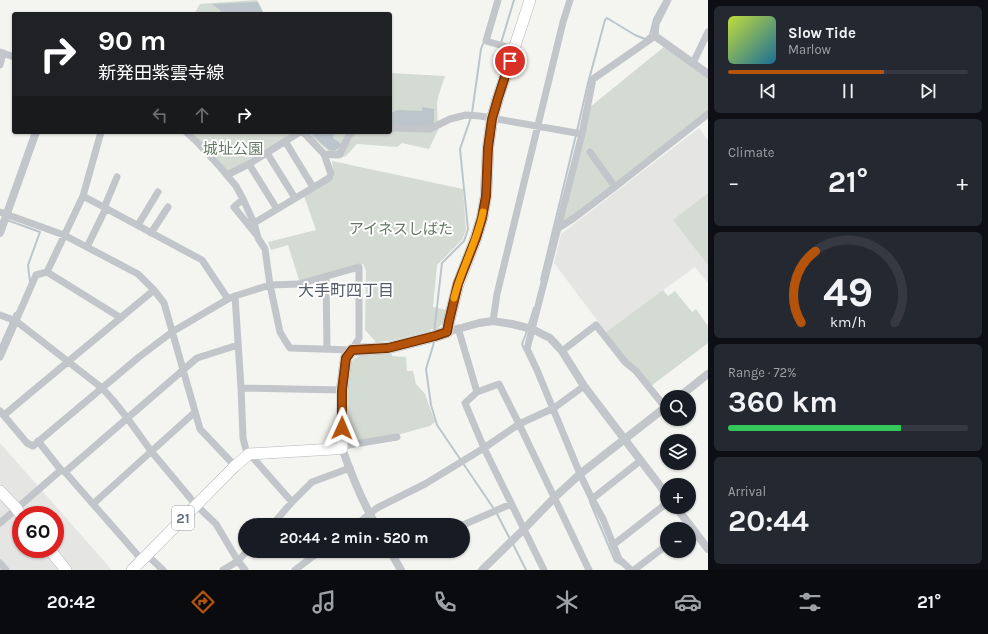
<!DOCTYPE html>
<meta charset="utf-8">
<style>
body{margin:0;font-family:Karla,"Noto Sans JP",sans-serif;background:#242831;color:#f1f3f6;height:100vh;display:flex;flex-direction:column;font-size:15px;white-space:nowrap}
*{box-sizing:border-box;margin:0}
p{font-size:13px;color:#9ea1a6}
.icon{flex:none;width:22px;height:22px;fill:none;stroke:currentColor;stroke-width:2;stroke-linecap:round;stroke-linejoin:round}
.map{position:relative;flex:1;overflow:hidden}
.sheet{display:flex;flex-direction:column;gap:6px;padding:6px;background:#0d0f14;width:280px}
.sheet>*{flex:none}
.hud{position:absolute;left:12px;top:12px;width:380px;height:122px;border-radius:4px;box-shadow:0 1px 3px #0004;background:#202124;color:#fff;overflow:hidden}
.controls{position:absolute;left:660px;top:390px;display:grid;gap:8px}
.controls a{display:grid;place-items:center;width:36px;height:36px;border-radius:50%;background:#171b24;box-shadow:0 1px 3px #0004;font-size:20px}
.speed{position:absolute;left:12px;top:506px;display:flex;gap:8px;font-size:20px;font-weight:700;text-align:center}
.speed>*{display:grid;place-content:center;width:52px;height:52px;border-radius:50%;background:#171b24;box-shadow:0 1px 3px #0004;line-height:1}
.speed .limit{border:6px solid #d22;background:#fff;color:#111}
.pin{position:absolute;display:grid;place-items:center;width:34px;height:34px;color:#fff;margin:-17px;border:2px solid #fff;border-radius:50%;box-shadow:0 1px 4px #0007}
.me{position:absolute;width:44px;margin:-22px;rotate:1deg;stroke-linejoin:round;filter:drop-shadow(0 0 3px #0008)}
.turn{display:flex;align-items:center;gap:14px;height:84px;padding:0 20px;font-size:18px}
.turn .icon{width:52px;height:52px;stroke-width:2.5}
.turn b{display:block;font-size:28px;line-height:34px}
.lanes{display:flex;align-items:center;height:38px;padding:0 20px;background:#0003;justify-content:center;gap:20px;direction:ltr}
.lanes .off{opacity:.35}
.big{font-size:30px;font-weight:700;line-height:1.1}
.sheet .tile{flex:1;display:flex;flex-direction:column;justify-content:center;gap:6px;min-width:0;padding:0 14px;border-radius:6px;background:#242831}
.sheet .dial{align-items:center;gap:0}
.dial svg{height:104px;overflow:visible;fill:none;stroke:#363941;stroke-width:7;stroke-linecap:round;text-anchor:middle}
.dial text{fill:#f1f3f6;stroke:none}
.song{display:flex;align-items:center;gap:12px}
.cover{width:48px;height:48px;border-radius:6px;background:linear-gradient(135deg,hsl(70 70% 55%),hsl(200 70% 35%))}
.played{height:4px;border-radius:2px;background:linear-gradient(90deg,#b45309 65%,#363941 65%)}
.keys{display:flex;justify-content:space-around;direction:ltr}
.heat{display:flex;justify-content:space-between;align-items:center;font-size:22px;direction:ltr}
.charge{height:6px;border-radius:3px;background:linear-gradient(90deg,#34c759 72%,#363941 0)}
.trip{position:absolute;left:238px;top:518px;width:232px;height:40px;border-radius:20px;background:#171b24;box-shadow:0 1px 3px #0004;font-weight:700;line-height:40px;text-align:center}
.dock{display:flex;height:64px;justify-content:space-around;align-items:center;background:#090b0e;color:#9ea1a6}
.dock .icon{width:28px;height:28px}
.dock .on{color:#b45309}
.dock b{font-size:18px;color:#f1f3f6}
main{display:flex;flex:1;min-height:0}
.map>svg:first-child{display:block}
.built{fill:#e5e6e4;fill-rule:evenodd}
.green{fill:#d4dbd2}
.water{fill:#bbc5cb}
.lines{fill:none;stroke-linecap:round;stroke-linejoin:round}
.stream{stroke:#bbc5cb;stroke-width:2}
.primary-casing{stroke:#b3b7bb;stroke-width:12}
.minor{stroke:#c2c5c9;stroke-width:7}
.tertiary{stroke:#c2c5c9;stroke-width:8}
.primary{stroke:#fff;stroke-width:11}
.route-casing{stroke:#753606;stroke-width:10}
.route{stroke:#b45309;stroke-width:7}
.slow{stroke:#f59e0b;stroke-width:7}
.labels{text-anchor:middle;stroke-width:4;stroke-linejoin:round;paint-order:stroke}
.shield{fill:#fff;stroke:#929ca7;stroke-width:1}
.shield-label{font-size:14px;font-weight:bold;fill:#647181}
.park-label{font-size:15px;fill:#647963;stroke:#fff}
.neighbourhood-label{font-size:16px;fill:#525b67;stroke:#fff}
</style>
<main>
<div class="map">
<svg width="708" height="570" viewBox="0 0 708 570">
<rect width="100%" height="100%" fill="#f4f5f1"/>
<path class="built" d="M699,128l9,12v143l-13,-16 -89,65 -52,-69 7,-29z
M0,443l112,127h-112zM21,515h34v34h-34z"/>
<path class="green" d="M257,0l7,14h-70l6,-10z
M665,46l43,32v36l-144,108h-2l28,-115z
M390,73l55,3 -6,18 -2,9 1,27 -9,19 -27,-6 -5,4 -40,-3 -11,12 -8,3 -32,-27h84z
M192,132h104l-67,40z
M332,161l131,28 3,41 -4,10 -25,25 -4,42 14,3 -3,12 -7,7h-6l-1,2 -41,10 -13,1 -11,-12 1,-59 -3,-7 -63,19 -12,-38 -17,5 -3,-8 48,-12 -12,-34 30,-19z
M708,193v72l-35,-45z
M663,290l5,6 7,-5 17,21 4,-3 12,17v17l-57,43 -24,-25 -21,-29z
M392,354v2l14,1 1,14h6l3,13 9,10 10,28 -5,4 -33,9 -51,8 2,-71c1,-4 2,-9 5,-12 7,-8 29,-6 39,-6z"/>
<path class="water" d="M258,2l6,12h-41l-3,-4 -8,-6z
M422,107l12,2v15l-6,2h-34l-2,-2 -2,-1v-11h3l4,-2 25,1z
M309,132h25l-1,6 8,6 -1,3 -6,4 -5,-1z"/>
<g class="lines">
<path class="stream" d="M501,43l13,-43
M472,113l9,-64 2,-5
M577,131l11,-48 17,-63 2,-2 28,17 10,4 5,-4 4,-16 10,-18
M7,220l33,12 -12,33 2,17
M541,280l35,-145
M528,327l6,-19
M434,333l8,-70 22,-22 4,-12 -8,-80 11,-32
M434,341l-1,5 -7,23 5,36 6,20 57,84
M0,347l15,-34
M524,349l-2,-5 5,-13
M590,502l25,59 5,3
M496,512l14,27
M513,544l13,26"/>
<defs>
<path id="primary" d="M0,491l16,17 5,7
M49,549l17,21
M132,570l103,-104 14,-12 85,-5 8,-1v-58l4,-32 6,-8 36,-2 47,-12 12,-4 2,-11 9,-36 18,-47 6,-20 4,-22 2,-48 4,-29 6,-21 32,-98"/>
</defs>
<use href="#primary" class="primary-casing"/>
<path class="minor" d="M498,0l-12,41 28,8
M0,52l14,5
M693,63l15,-31
M0,65l3,-12
M390,128l40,1 20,-10 16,-4 14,1 102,18
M285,141l28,46
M590,152l25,35
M267,153l28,45
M324,154l11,1 5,-1 9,-19 4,-3
M249,164l28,45
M227,175l22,-11 51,-32
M83,196l119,64 26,39
M243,199l-9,8 21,26
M104,208l13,-31
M0,212l64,23 74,39 16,16 10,13 36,126 35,37
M254,223l75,-45 2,-4 -7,-20 -19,-20 -3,-2
M138,225l20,-33
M557,229l17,-11 41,-31 93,-73
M151,233l17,-26
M87,247l19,-39
M47,272l74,46
M326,276l1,73
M235,296l6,92 2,50 3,12 46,52
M0,315l16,6 86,67 10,11 16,20 23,32 45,54 20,19 22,37 7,9
M493,321l4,-27 66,-272 7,-22
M458,328l19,64
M562,351l34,-26 29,37 11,9 29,36
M0,357l36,-82 11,-3 36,-76 18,-64
M241,388l101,2
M0,411l27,32 6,3 106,-89 33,-25 56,-33 7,-3 35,-11 29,-1 60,-17v71l-7,12 -62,-2 -4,-6 -6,-10 -10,-47 -5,-36 -7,-11 -4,-15 -11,-24 -7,-13 -16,-19 -24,-26 -10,-9
M4,415l150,-125
M38,441l23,29 4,2 77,88
M342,448l7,-3 48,-8
M65,472l132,-114 41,-13
M592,499l48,-38
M93,504l102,-92
M0,523l61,-53
M272,525l20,-23 20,-20 38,-14
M356,525l21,-17 48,-24 59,-36 35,-24 35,-16 30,-22
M463,525l48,-21
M613,545l54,-42
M147,555l16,15
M394,556l11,-5
M0,563l6,7
M223,570l15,-9 9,-10
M295,570l25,-19
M544,570l-60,-122 -19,-45 12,-11 22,-8 20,40 70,146
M631,570l-12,-11 -16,-40 -11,-20 -12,-25 -43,-104 -10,-21 55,-215 11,-55 62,-43 1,-12 12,-24
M634,570l33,-25"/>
<path class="tertiary" d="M655,36l53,38
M0,233l36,-101
M447,332l32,-9 14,-2 19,3 20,5 18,9 12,13 22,35 83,109
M679,397l29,-23
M342,448c9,26 20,53 34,77
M676,507l32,42
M390,551l11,19
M482,570l42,-41 30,-31 26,-24 87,-68"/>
<use href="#primary" class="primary"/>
</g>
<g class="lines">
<defs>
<path id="route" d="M342,428v-38l4,-32 6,-8 36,-2 47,-12 12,-4 2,-11 9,-37 18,-46 6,-20 4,-22 2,-48 4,-29 6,-21 12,-37"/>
</defs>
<use href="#route" class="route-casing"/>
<use href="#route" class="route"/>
<path class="slow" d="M454,298c7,-29 23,-56 29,-86"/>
</g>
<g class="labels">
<rect class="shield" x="172" y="506" width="22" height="24" rx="3"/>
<g class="shield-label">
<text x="183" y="523">21</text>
</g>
<g class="park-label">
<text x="233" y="154">城址公園</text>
<text x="401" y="234">アイネスしばた</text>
</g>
<g class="neighbourhood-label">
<text x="346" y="296">大手町四丁目</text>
</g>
</g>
</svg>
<div class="controls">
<a><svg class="icon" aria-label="search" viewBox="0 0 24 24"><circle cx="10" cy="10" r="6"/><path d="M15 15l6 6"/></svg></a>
<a><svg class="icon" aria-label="layers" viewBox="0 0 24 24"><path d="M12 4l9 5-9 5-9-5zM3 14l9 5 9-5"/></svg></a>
<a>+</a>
<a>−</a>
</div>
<div class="speed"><div class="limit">60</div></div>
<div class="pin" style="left:510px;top:61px;background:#d93025"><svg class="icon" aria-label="arrive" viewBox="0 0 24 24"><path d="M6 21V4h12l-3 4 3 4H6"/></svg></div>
<svg class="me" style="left:342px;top:428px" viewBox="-20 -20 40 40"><path d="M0-17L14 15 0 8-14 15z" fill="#b45309" stroke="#fff" stroke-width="4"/></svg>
<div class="trip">20:44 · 2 min · 520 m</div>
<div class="hud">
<div class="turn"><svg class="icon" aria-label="right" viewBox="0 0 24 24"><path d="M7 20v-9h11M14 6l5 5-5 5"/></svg><div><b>90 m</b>新発田紫雲寺線</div></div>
<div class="lanes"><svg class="icon off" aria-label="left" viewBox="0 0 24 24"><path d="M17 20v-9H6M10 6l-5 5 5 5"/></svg><svg class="icon off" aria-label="ahead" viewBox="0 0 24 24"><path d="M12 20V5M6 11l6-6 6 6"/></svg><svg class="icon" aria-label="right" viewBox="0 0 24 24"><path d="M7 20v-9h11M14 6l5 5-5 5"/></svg></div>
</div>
</div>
<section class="sheet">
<div class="tile">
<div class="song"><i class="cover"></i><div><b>Slow Tide</b><p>Marlow</p></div></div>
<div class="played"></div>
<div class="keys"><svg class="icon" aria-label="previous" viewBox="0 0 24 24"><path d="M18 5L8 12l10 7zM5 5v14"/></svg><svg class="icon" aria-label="pause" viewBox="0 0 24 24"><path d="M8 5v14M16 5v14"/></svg><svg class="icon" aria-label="next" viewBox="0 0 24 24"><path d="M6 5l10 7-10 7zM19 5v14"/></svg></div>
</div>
<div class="tile"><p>Climate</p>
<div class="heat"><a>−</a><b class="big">21°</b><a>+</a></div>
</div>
<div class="tile dial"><svg viewBox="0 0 100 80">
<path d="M14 69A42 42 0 1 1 86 69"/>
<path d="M14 69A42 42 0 0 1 25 14" stroke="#b45309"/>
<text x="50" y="56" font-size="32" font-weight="700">49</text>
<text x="50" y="72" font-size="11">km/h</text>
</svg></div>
<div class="tile"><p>Range · 72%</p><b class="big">360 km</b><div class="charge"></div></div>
<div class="tile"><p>Arrival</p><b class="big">20:44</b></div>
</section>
</main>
<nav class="dock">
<b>20:42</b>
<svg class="icon on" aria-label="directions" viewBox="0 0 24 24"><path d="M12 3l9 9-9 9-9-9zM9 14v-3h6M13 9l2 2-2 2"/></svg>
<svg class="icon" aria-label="music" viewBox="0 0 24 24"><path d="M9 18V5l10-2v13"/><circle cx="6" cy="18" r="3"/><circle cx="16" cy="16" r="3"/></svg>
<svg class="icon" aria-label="phone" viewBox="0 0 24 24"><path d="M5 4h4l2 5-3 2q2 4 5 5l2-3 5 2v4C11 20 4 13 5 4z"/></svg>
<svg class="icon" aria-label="climate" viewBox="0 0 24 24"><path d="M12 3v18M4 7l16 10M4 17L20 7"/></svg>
<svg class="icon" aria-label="car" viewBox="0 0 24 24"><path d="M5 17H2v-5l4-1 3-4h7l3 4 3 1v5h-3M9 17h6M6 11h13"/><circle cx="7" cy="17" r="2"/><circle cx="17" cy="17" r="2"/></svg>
<svg class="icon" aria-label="filters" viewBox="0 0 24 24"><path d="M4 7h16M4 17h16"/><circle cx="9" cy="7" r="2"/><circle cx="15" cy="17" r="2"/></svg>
<b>21°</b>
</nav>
